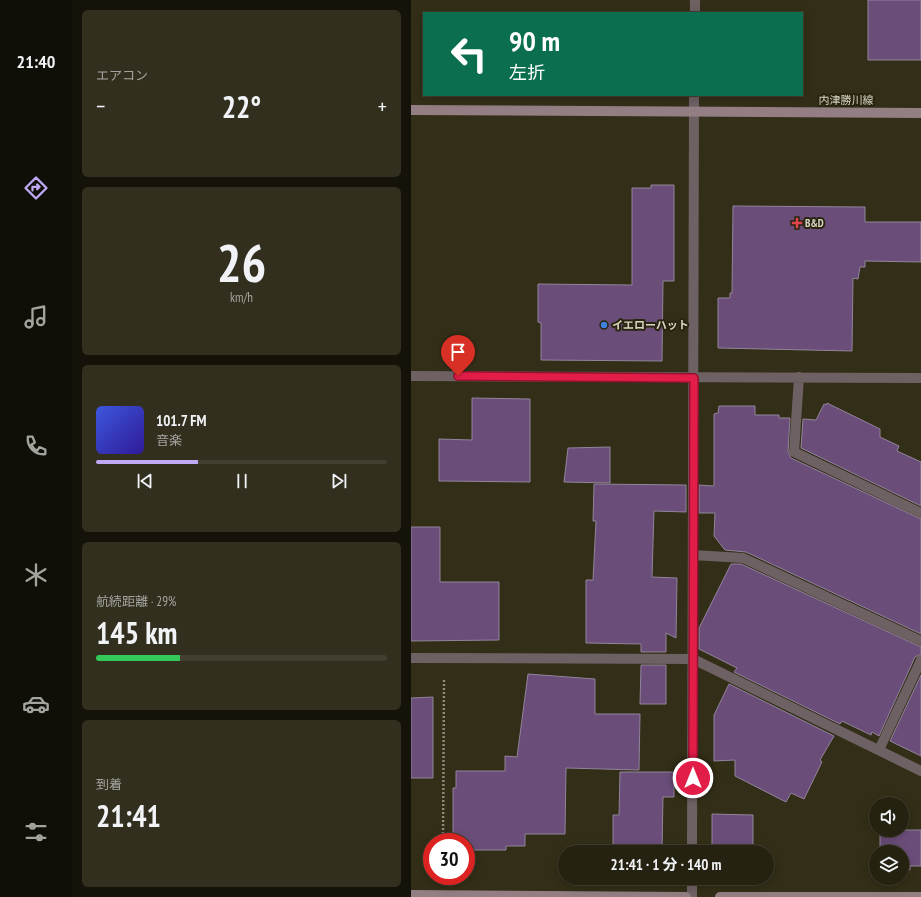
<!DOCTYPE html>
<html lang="ja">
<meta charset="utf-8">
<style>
body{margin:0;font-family:"PT Sans Narrow","Noto Sans JP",sans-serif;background:#322f1f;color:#f1f3f6;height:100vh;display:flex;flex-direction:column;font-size:15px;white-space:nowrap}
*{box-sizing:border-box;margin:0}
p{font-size:13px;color:#a4a49f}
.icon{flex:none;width:22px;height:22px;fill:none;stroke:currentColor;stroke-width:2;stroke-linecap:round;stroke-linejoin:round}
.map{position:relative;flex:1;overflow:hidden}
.panel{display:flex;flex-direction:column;gap:10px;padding:10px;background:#151309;width:339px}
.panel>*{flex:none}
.banner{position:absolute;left:12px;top:12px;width:380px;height:84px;border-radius:0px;box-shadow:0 2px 10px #0003,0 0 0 1px #423f31;background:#0b6e4f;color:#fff;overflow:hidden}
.buttons{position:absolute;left:458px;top:797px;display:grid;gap:8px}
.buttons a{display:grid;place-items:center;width:40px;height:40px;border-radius:50%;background:#262211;box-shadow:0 2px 10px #0003,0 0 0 1px #423f31;font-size:20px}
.speed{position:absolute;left:12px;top:833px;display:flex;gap:8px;font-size:20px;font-weight:700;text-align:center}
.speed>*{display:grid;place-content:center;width:52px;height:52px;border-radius:50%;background:#262211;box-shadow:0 2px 10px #0003,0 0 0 1px #423f31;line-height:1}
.speed .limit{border:6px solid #d22;background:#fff;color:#111}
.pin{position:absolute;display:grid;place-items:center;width:34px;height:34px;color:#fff;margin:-41px -17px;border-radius:50% 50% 50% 0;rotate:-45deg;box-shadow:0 0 4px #0007}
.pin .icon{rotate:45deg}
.me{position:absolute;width:44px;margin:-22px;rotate:0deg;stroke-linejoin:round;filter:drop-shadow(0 0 3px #0008)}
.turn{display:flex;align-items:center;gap:14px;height:84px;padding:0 20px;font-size:18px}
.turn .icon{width:52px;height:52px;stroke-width:2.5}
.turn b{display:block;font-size:28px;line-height:34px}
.big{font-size:30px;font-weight:700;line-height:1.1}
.panel .tile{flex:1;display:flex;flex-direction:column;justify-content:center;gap:6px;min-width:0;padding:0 14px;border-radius:6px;background:#322f1f}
.panel .dial{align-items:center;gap:0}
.dial b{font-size:52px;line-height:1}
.song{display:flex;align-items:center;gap:12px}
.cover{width:48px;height:48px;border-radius:6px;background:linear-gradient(135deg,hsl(230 70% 55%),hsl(250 70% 35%))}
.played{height:4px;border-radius:2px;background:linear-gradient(90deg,#bfa9f4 35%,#423f31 35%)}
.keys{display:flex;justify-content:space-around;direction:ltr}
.heat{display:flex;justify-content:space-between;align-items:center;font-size:22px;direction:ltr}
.charge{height:6px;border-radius:3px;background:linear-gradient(90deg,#34c759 29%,#423f31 0)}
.trip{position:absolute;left:147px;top:845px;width:216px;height:40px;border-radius:20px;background:#262211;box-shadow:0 2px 10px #0003,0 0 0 1px #423f31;font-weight:700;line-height:40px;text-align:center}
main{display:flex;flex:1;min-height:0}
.dock{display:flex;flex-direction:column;width:72px;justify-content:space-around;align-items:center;background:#0f0e07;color:#a4a49f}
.dock .icon{width:28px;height:28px}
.dock .selected{color:#bfa9f4}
.dock b{font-size:18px;color:#f1f3f6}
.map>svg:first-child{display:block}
.building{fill:#6a4e79;stroke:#92849b}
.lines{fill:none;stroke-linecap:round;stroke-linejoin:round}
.path{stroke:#8e8a78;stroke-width:2.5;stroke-dasharray:2 2;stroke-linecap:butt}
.street{stroke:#6e6164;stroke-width:10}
.secondary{stroke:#937e83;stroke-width:10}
.route-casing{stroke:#92132f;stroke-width:10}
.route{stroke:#e11d48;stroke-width:7}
.health-dot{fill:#e0444e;stroke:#28240d;stroke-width:1.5}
.shop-dot{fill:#3f7fe0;stroke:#28240d;stroke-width:1.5}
.labels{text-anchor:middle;stroke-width:4;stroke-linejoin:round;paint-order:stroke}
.street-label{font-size:11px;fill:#d9d6c8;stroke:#28240d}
.poi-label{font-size:11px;font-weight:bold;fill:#d9d6c8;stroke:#28240d;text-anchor:start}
</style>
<main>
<nav class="dock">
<b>21:40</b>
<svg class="icon selected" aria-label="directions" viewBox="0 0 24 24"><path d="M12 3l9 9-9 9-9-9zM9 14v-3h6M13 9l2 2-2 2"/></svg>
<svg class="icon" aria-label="music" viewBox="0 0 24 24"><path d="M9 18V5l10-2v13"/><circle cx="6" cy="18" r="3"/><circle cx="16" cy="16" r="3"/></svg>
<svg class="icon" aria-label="phone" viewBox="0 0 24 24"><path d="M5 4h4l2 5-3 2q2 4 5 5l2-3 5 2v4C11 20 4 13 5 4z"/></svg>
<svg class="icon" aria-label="climate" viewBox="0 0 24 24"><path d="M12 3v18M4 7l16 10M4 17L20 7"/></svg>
<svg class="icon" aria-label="car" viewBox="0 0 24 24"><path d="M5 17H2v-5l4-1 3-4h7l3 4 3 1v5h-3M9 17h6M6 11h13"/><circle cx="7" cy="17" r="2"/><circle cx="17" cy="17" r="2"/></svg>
<svg class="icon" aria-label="filters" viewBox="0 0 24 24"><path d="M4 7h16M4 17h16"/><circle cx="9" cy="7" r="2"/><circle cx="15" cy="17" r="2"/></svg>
</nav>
<section class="panel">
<div class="tile"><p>エアコン</p>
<div class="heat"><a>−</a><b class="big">22°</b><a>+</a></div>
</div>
<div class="tile dial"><b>26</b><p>km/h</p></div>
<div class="tile">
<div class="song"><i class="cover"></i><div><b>101.7 FM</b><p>音楽</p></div></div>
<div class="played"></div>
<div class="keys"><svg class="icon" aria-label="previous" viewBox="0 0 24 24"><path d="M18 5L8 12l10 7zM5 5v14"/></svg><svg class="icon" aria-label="pause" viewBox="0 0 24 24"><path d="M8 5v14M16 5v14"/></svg><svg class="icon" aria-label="next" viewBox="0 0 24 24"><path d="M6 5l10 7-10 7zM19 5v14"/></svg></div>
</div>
<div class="tile"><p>航続距離 · 29%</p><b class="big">145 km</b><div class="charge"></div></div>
<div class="tile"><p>到着</p><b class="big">21:41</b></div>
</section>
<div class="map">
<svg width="510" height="897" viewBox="0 0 510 897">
<rect width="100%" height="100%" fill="#322e17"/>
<path class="building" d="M457,0h53v60h-53z
M240,185h23v96h-11l-1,80 -121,-1v-37l-3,-1v-38l94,1v-97h19z
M322,206l132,1v15h56v40l-56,-1v6h-5l-2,12 -5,-1 -1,73 -134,-3v-50h12v-5h2z
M61,398l58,1v83l-91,-1v-42l33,1z
M416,403l53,26v8l19,9 -2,5 24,11v44l-120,-58 2,-29 13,1 8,-16 2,1z
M308,406h36v9h24v3h11l-2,34 3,6 130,61v115l-175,-82 -21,-2 -11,-14 1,-23h-16v-28l15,1v-72l4,-1z
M199,447v36l-46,-1 4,-34z
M183,484l92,1v27l-32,-1 -2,66 25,1 -1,60 -10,-5v19h-25v-8l-55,-1v-63h7l3,-59h-3z
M0,527h29v55h59v58l-88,1z
M320,564h10l180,83v7l-6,3 -36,79 -7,-4 -1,3 -27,-13 -2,-1 -2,3 -106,-52 3,-4 -38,-19v-21z
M230,665h25v39h-26z
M117,674l67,5v35h45l-1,56 -73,-2 -1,66h-40v12h-19v4h-40v-8h-13v-54h3v-17h49v-15l12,1z
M510,675v81l-31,-15z
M318,684l105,52 -14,24 2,2 -18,37 -13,-6 -5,9 -51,-26v-16l-21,1v-46z
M22,697v81h-22v-80z
M209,772h54v25h-11l-1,54 -49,1v-37h6z
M301,814l41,1v37h-41z
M469,830h41v36h-11v4h-8v-18h-22z"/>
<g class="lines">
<path class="path" d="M32,842l1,-163"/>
<path class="street" d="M284,13v-13
M0,376l510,2
M388,377l-5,75 127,61
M282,555l50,3 178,83
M0,658l282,1 228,112
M468,750l42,-90
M281,852l2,-757
M281,878v19"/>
<path class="secondary" d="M0,110l510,3
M0,895l275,2
M309,897h201"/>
</g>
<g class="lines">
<defs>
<path id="route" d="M47,376l236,2 -1,400"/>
</defs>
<use href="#route" class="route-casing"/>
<use href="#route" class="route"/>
</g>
<path class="health-dot" d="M384 217h4v4h4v4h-4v4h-4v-4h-4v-4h4z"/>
<circle class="shop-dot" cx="193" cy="325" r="4"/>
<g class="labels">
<g class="street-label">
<text x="435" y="104">内津勝川線</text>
</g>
<g class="poi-label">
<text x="394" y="227">B&amp;D</text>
<text x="201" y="329">イエローハット</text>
</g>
</g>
</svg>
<div class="buttons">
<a><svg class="icon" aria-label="sound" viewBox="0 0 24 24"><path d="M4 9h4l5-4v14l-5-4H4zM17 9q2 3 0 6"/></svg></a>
<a><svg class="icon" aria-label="layers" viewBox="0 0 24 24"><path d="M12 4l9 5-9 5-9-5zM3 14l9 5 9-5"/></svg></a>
</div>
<div class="speed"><div class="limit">30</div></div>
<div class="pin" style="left:47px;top:376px;background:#d93025"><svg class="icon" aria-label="arrive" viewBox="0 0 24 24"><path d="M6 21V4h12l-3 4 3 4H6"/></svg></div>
<svg class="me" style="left:282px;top:778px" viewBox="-20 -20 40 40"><circle r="17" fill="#e11d48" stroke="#fff" stroke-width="3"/><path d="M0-11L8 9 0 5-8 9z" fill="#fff"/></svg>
<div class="trip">21:41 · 1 分 · 140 m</div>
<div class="banner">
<div class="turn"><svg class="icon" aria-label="left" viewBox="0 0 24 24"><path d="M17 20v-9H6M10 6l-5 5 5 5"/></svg><div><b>90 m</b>左折</div></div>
</div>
</div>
</main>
